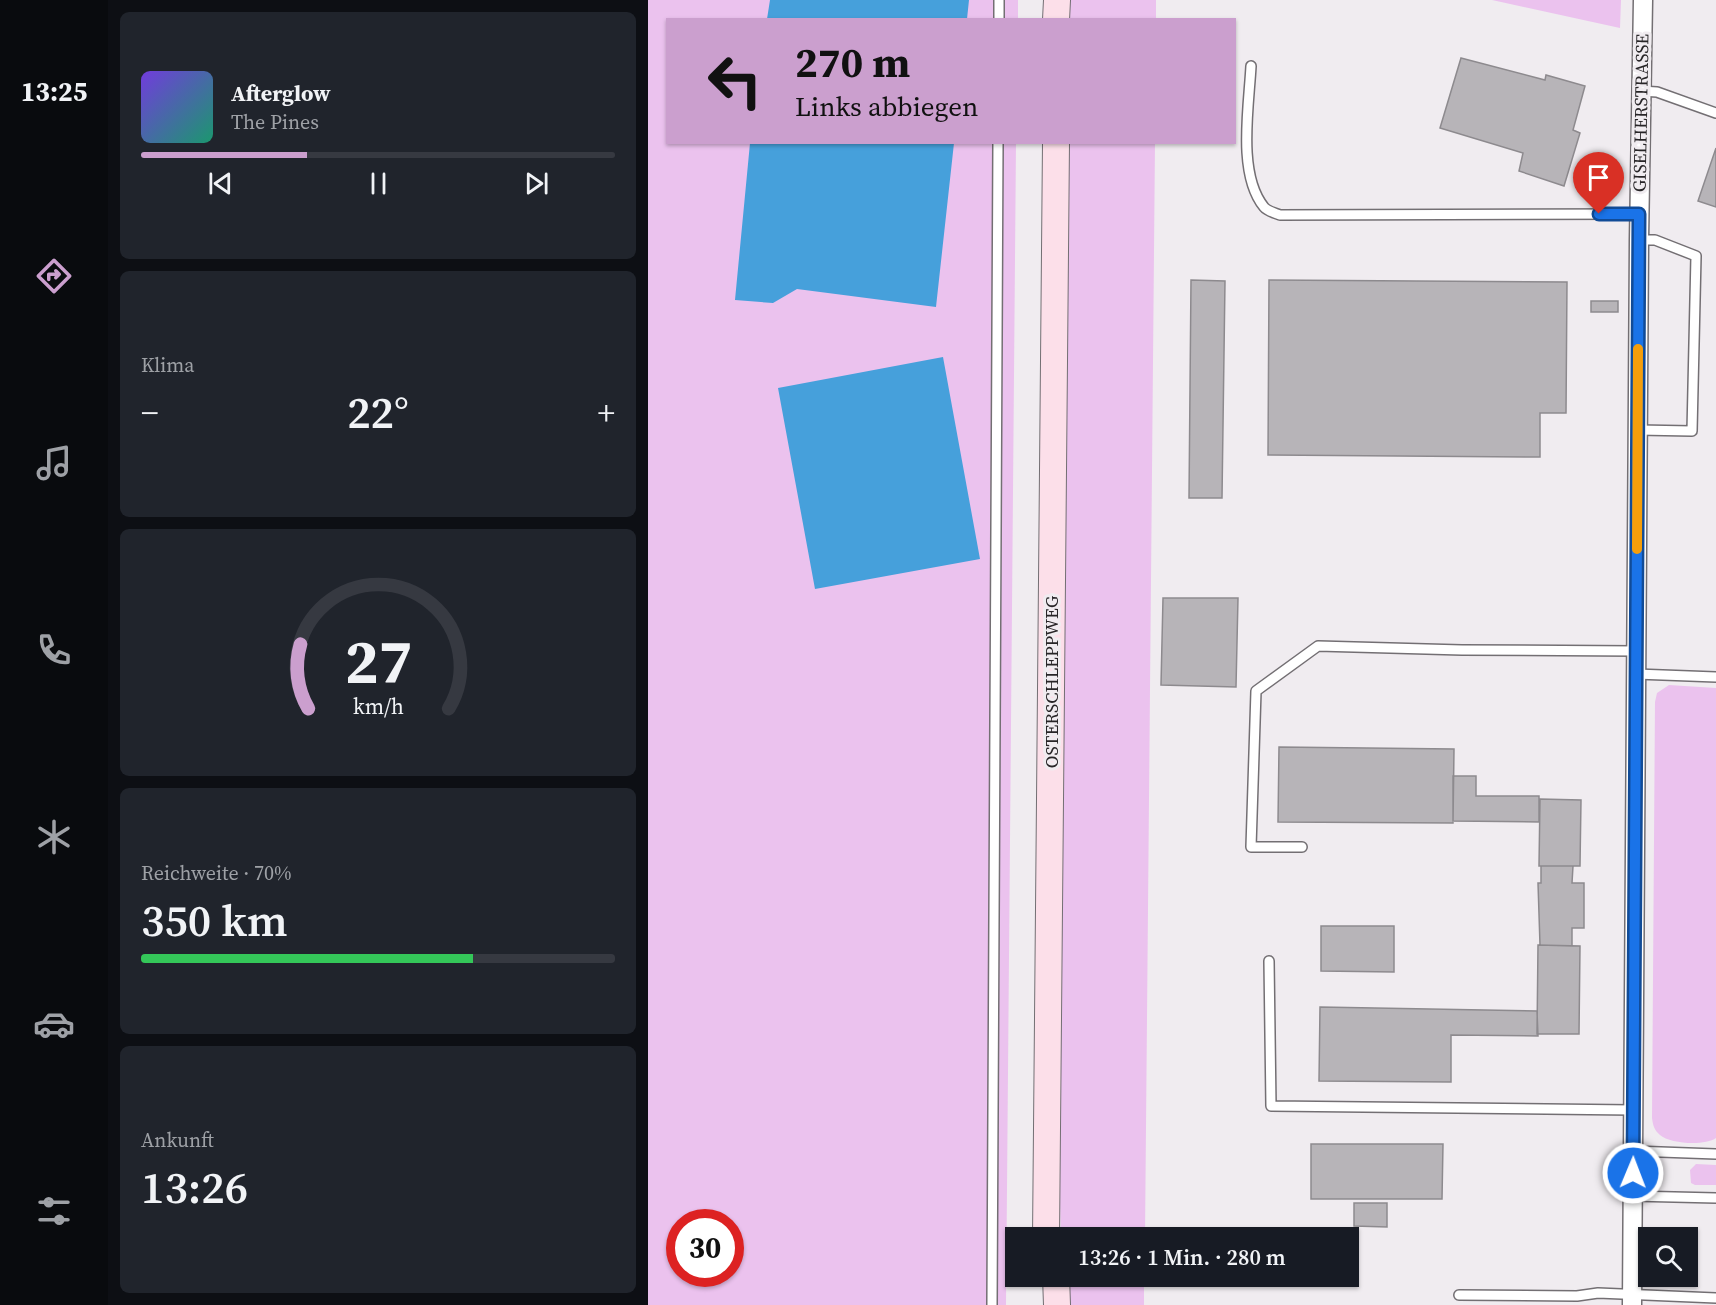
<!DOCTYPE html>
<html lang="de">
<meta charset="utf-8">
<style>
body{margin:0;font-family:"Source Serif 4",serif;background:#20242c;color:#f1f3f6;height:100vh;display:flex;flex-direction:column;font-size:22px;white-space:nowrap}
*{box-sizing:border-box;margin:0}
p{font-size:20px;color:#9ea1a6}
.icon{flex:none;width:33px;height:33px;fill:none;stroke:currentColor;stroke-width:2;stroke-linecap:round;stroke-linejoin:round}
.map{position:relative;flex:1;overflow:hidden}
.panel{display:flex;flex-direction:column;gap:12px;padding:12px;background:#0d0f14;width:540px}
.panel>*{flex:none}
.hud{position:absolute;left:18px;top:18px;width:570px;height:126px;border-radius:0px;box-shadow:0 2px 4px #0004;background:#cb9fce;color:#111;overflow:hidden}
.buttons{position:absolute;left:990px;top:1227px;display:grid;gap:12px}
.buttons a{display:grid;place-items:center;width:60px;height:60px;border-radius:0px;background:#171b24;box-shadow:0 2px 4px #0004;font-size:30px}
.speed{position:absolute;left:18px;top:1209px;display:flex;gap:12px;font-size:30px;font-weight:700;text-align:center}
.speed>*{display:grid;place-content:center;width:78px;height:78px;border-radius:50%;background:#171b24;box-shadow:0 2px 4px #0004;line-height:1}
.speed .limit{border:9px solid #d22;background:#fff;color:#111}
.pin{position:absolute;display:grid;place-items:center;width:51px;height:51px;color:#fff;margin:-62px -26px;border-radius:50% 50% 50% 0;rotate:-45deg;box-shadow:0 0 6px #0007}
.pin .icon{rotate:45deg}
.me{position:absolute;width:66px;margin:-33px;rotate:1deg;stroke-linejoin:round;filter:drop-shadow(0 0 4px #0008)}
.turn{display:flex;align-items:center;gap:21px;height:126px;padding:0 30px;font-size:27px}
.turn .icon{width:78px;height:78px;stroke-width:2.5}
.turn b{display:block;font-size:42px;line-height:51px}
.big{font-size:45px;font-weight:600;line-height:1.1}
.panel .widget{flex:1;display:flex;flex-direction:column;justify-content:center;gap:9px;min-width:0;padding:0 21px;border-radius:9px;background:#20242c}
.panel .dial{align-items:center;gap:0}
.dial svg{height:156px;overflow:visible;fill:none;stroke:#363941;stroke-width:7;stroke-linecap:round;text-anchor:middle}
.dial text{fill:#f1f3f6;stroke:none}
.song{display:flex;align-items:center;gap:18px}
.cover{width:72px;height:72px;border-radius:9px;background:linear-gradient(135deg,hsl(260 70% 55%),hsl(160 70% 35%))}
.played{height:6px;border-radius:3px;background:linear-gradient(90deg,#cb9fce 35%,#363941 35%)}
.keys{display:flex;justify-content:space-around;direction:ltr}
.heat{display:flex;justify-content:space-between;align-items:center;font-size:33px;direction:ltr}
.charge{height:9px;border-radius:4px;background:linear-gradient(90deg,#34c759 70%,#363941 0)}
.trip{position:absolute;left:357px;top:1227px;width:354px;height:60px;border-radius:0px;background:#171b24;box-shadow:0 2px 4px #0004;font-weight:600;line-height:60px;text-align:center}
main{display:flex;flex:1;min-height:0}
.tab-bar{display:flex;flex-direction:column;width:108px;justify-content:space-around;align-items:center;background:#090b0e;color:#9ea1a6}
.tab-bar .icon{width:42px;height:42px}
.tab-bar .current{color:#cb9fce}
.tab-bar b{font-size:27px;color:#f1f3f6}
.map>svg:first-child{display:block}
.green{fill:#ebc2ee;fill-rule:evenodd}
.water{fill:#46a0db}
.building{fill:#b7b4b8;stroke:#8d8a8e;stroke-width:1.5}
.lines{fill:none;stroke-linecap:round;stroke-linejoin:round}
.lane-casing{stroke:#736f73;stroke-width:12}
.street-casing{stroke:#736f73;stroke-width:21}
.secondary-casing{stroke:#736f73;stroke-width:28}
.lane{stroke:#fff;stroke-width:9}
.street{stroke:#fff;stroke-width:18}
.secondary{stroke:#fcdfe9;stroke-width:26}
.route-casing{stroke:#114b97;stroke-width:15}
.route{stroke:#1a73e8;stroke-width:10}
.slow{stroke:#f59e0b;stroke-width:10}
.labels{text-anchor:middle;stroke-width:6;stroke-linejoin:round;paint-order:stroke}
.street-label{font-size:18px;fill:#272527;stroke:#f0ecf0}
</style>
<main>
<nav class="tab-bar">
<b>13:25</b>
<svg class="icon current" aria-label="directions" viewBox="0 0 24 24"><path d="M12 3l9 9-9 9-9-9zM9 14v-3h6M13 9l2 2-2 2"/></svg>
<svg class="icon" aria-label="music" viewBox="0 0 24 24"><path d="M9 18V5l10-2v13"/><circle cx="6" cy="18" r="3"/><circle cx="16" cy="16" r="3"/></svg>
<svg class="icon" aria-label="phone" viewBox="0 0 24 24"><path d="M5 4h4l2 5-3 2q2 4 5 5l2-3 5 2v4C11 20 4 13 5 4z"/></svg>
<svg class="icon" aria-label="climate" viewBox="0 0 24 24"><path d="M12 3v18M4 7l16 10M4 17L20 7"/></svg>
<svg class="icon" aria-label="car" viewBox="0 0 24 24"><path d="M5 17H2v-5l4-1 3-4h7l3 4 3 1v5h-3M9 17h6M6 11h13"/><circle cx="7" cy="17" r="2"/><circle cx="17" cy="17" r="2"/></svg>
<svg class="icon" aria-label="filters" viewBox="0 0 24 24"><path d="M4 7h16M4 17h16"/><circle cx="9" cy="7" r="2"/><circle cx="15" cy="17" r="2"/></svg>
</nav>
<section class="panel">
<div class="widget">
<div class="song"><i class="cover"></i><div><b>Afterglow</b><p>The Pines</p></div></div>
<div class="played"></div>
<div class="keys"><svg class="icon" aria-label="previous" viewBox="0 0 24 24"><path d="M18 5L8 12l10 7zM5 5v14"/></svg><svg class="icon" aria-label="pause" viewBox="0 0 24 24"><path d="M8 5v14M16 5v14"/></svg><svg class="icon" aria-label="next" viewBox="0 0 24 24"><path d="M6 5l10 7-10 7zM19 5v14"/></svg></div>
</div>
<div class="widget"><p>Klima</p>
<div class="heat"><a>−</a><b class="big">22°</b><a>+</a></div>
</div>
<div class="widget dial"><svg viewBox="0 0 100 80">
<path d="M14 69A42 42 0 1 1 86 69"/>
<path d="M14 69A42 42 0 0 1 10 36" stroke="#cb9fce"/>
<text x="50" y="56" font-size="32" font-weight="700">27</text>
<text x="50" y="72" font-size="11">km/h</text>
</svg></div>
<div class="widget"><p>Reichweite · 70%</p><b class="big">350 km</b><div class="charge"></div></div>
<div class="widget"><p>Ankunft</p><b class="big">13:26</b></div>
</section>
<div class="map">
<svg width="1068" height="1305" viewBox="0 0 1068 1305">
<rect width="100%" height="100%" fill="#f0ecf0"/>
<path class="green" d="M0,0h370v19l-350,1v122l348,1 -10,1162h-358zM32,1222h50v52h-50z
M421,0h87v19l-87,1z
M844,0h129l-1,28z
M420,143h87l-10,1094 -84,1 -2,-68z
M1021,685l47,3v450c-11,8 -46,6 -56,-3 -6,-5 -7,-10 -8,-17l3,-416 2,-9z
M1048,1164l20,1v20h-21l-4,-2 -1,-13z
M415,1277h81v28h-80z"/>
<path class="water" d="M122,0h199l-2,19h-200z
M102,143h204l-18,164 -139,-18 -24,14 -38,-3z
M295,357l37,202 -165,30 -37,-201z"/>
<path class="building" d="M813,58l84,22 1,-5 39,11 -12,44 7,3 -16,53 -45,-15 4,-18 -83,-25z
M1068,148v59l-18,-6z
M543,280l34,1 -3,217h-33z
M621,280l298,2 -1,131h-26v44l-272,-2z
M943,301h27v11h-27z
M515,598h75l-2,89 -75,-2z
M631,747l175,2 -1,74 -175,-1z
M805,776h23v20h63v26l-86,-1z
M892,799l41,1 -1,66h-41z
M893,866h32l-1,17h12v45h-12v18l-32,-1 -2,-62h3z
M673,926h73v46l-73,-1z
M890,945l42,1 -1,88h-42z
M672,1007l217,4 1,25 -87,-1v47l-132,-1z
M663,1144h132l-1,55h-131z
M706,1203h33v24l-33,-1z"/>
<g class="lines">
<defs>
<path id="lane" d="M351,20v-20
M603,66c-2,40 -14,108 13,141 3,4 11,6 16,8l359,-1
M993,91l16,1 59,21
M990,430l54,1 4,-175 -41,-16h-16
M988,674l80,3
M654,847h-51l5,-156 62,-45 144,4 174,1
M621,961l2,145 362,4
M985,1151l83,3
M984,1196l84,2
M811,1295l118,1 21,-3 118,5
M344,1305l6,-1163"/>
<path id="street" d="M984,1305l7,-1065 4,-240"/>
<path id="secondary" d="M408,20l1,-20
M398,1238l10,-1096
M408,1276l1,29"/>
</defs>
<use href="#lane" class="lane-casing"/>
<use href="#street" class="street-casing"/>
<use href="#secondary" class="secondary-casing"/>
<use href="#lane" class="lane"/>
<use href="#street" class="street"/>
<use href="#secondary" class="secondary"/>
</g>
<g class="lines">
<defs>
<path id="route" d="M951,214h40l-6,959"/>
</defs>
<use href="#route" class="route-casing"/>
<use href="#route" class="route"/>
<path class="slow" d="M989,549l1,-200"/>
</g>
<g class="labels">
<g class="street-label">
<text transform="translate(993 113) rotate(-89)" y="6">GISELHERSTRASSE</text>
<text transform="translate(404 682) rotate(-90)" y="6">OSTERSCHLEPPWEG</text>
</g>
</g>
</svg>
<div class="buttons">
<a><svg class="icon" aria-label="search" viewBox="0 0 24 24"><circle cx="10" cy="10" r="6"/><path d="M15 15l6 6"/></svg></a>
</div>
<div class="speed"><div class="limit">30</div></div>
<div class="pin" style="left:951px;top:214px;background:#d93025"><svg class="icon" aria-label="arrive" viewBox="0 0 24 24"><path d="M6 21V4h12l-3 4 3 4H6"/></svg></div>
<svg class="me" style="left:985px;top:1173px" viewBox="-20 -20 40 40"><circle r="17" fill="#1a73e8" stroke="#fff" stroke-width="3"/><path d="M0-11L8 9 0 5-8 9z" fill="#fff"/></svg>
<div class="trip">13:26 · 1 Min. · 280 m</div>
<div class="hud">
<div class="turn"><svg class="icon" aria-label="left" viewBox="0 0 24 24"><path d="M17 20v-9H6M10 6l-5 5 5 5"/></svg><div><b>270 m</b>Links abbiegen</div></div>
</div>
</div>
</main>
